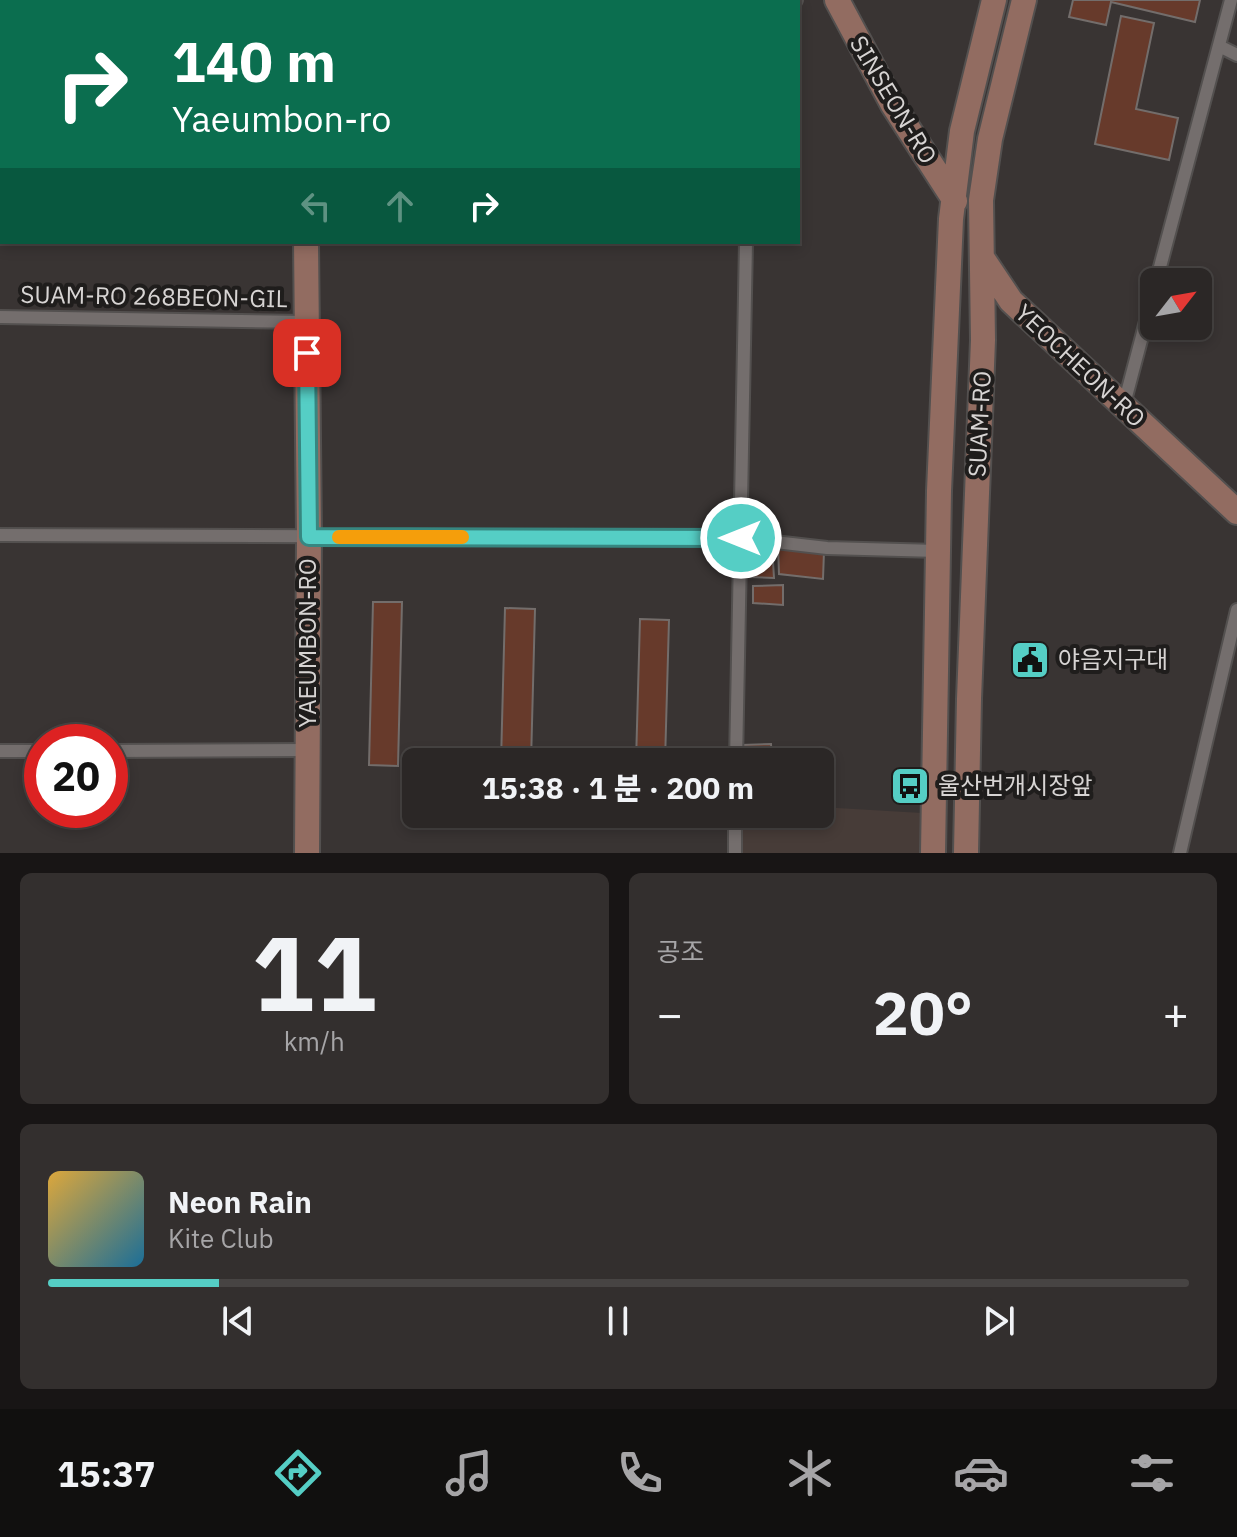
<!DOCTYPE html>
<html lang="ko">
<meta charset="utf-8">
<style>
body{margin:0;font-family:"IBM Plex Sans","Noto Sans KR",sans-serif;background:#332f2e;color:#f1f3f6;height:100vh;display:flex;flex-direction:column;font-size:30px;white-space:nowrap}
*{box-sizing:border-box;margin:0}
p{font-size:26px;color:#a6a5a7}
.icon{flex:none;width:44px;height:44px;fill:none;stroke:currentColor;stroke-width:2;stroke-linecap:round;stroke-linejoin:round}
.map{position:relative;height:853px;overflow:hidden}
.sheet{display:flex;flex-direction:column;gap:20px;padding:20px;background:#181515;flex:1}
.sheet>*{flex:none}
.top-card{position:absolute;left:0px;top:0px;width:800px;height:244px;box-shadow:0 4px 12px #0003,0 0 0 2px #474443;background:#0b6e4f;color:#fff;overflow:hidden}
.needle{width:52px;rotate:59deg}
.buttons{position:absolute;left:1140px;top:268px;display:grid;gap:16px}
.buttons a{display:grid;place-items:center;width:72px;height:72px;border-radius:12px;background:#2b2726;box-shadow:0 4px 12px #0003,0 0 0 2px #474443;font-size:40px}
.speed{position:absolute;left:24px;top:724px;display:flex;gap:16px;font-size:40px;font-weight:700;text-align:center}
.speed>*{display:grid;place-content:center;width:104px;height:104px;border-radius:50%;background:#2b2726;box-shadow:0 4px 12px #0003,0 0 0 2px #474443;line-height:1}
.speed .limit{border:12px solid #d22;background:#fff;color:#111}
.pin{position:absolute;display:grid;place-items:center;width:68px;height:68px;color:#fff;margin:-34px;border-radius:16px;box-shadow:0 4px 12px #0006}
.me{position:absolute;width:88px;margin:-44px;rotate:270deg;stroke-linejoin:round;filter:drop-shadow(0 0 6px #0008)}
.turn{display:flex;align-items:center;gap:28px;height:168px;padding:0 40px;font-size:36px}
.turn .icon{width:104px;height:104px;stroke-width:2.5}
.turn b{display:block;font-size:56px;line-height:68px}
.lanes{display:flex;align-items:center;height:76px;padding:0 40px;background:#0003;justify-content:center;gap:40px;direction:ltr}
.lanes .off{opacity:.35}
.big{font-size:60px;font-weight:800;line-height:1.1}
.sheet .card{flex:1;display:flex;flex-direction:column;justify-content:center;gap:12px;min-width:0;padding:0 28px;border-radius:12px;background:#332f2e}
.sheet .dial{align-items:center;gap:0}
.dial b{font-size:104px;line-height:1}
.song{display:flex;align-items:center;gap:24px}
.cover{width:96px;height:96px;border-radius:12px;background:linear-gradient(135deg,hsl(40 70% 55%),hsl(200 70% 35%))}
.played{height:8px;border-radius:4px;background:linear-gradient(90deg,#55cec5 15%,#474443 15%)}
.keys{display:flex;justify-content:space-around;direction:ltr}
.heat{display:flex;justify-content:space-between;align-items:center;font-size:44px;direction:ltr}
.sheet .tiles{flex:1;display:grid;gap:20px;grid-template-columns:1fr 1fr}
.card:last-child{grid-column:span 2}
.trip{position:absolute;left:402px;top:748px;width:432px;height:80px;border-radius:12px;background:#2b2726;box-shadow:0 4px 12px #0003,0 0 0 2px #474443;font-weight:800;line-height:80px;text-align:center}
.tab-bar{display:flex;height:128px;justify-content:space-around;align-items:center;background:#11100f;color:#a6a5a7}
.tab-bar .icon{width:56px;height:56px}
.tab-bar .on{color:#55cec5}
.tab-bar b{font-size:36px;color:#f1f3f6}
.map>svg:first-child{display:block}
.built{fill:#473c38}
.building{fill:#673a2b;stroke:#736d6b;stroke-width:2}
.lines{fill:none;stroke-linecap:round;stroke-linejoin:round}
.lane-casing{stroke:#53504f;stroke-width:16}
.street-casing{stroke:#53504f;stroke-width:28}
.secondary-casing{stroke:#53504f;stroke-width:28}
.path{stroke:#8f8b8a;stroke-width:4;stroke-dasharray:6 4;stroke-linecap:butt}
.lane{stroke:#746e6d;stroke-width:12}
.street{stroke:#746e6d;stroke-width:24}
.secondary{stroke:#926c61;stroke-width:24}
.route-casing{stroke:#378680;stroke-width:20}
.route{stroke:#55cec5;stroke-width:14}
.slow{stroke:#f59e0b;stroke-width:14}
.labels{text-anchor:middle;stroke-width:8;stroke-linejoin:round;paint-order:stroke}
.street-label{font-size:24px;fill:#d7d4d3;stroke:#1f1d1c}
.poi-label{font-size:24px;fill:#d7d4d3;stroke:#1f1d1c;text-anchor:start}
</style>
<div class="map">
<svg width="1237" height="853" viewBox="0 0 1237 853">
<rect width="100%" height="100%" fill="#393433"/>
<path class="built" d="M820,807l102,6 -3,40h-184v-39h85z"/>
<path class="building" d="M1073,0h127l-5,22 -84,-20 -5,23 -37,-8z
M1121,16l33,7 -18,86 42,9 -9,42 -74,-16z
M778,545l46,6 -1,28 -44,-5z
M772,546l2,32 -25,-1 -2,-30z
M783,585v20l-30,-2v-17z
M373,602h29l-4,164 -29,-1z
M505,608l30,1 -4,153h-30z
M640,619l29,1 -4,142h-29z
M771,744l1,18h-30v-17z"/>
<g class="lines">
<defs>
<path id="lane" d="M795,2l1,-2
M1219,46l18,9
M1156,282l75,-282
M0,317l306,5
M1123,408l31,-117
M0,535l741,3 86,10 111,3
M0,751h42
M110,751l198,-1
M736,762l10,-520
M735,853v-39
M1180,853l57,-243"/>
<path id="street" d="M0,111h2"/>
<path id="secondary" d="M837,0l56,105 62,96
M730,2l4,-2
M306,242l3,295 -2,316
M983,259l28,42 226,211
M933,853l6,-362 12,-272 11,-88 32,-131
M966,853l3,-154 14,-359 -2,-140 9,-61 34,-139"/>
</defs>
<use href="#lane" class="lane-casing"/>
<use href="#street" class="street-casing"/>
<use href="#secondary" class="secondary-casing"/>
<path class="path" d="M217,0v2
M305,0v2
M482,2v-2"/>
<use href="#lane" class="lane"/>
<use href="#street" class="street"/>
<use href="#secondary" class="secondary"/>
</g>
<g class="lines">
<defs>
<path id="route" d="M307,353l2,184 432,1"/>
</defs>
<use href="#route" class="route-casing"/>
<use href="#route" class="route"/>
<path class="slow" d="M339,537h123"/>
</g>
<defs>
<symbol id="civic-square" viewBox="-11 -11 22 22"><rect x="-9" y="-9" width="18" height="18" rx="4" fill="#55cec5" stroke="#1f1d1c"/><path d="M-.6-6.5H3V-4.5H.6V-3L4-1V1h2V6H-6V1h2V-1L-.6-3ZM-1.2 2.5V6h2.4V2.5Z" fill="#111"/></symbol>
<symbol id="bus-square" viewBox="-11 -11 22 22"><rect x="-9" y="-9" width="18" height="18" rx="4" fill="#55cec5" stroke="#1f1d1c"/><path d="M-5-6H5V4H4V6H2V4H-2V6H-4V4H-5ZM-3.5-4V0h7V-4ZM-3.5 1.2v1.5H-2V1.2ZM2 1.2v1.5H3.5V1.2Z" fill="#111"/></symbol>
</defs>
<g fill-rule="evenodd">
<use href="#civic-square" x="1008" y="638" width="44" height="44"/>
<use href="#bus-square" x="888" y="764" width="44" height="44"/>
</g>
<g class="labels">
<g class="street-label">
<text transform="translate(893 100) rotate(59)" y="8">SINSEON-RO</text>
<text transform="translate(154 297) rotate(1)" y="8">SUAM-RO 268BEON-GIL</text>
<text transform="translate(1080 366) rotate(43)" y="8">YEOCHEON-RO</text>
<text transform="translate(980 424) rotate(-87)" y="8">SUAM-RO</text>
<text transform="translate(308 643) rotate(-90)" y="8">YAEUMBON-RO</text>
</g>
<g class="poi-label">
<text x="1058" y="668">야음지구대</text>
<text x="938" y="794">울산번개시장앞</text>
</g>
</g>
</svg>
<div class="buttons">
<a><svg class="needle" viewBox="-14 -14 28 28"><path d="M0-13l5 13h-10z" fill="#e53935"/><path d="M0 13l5-13h-10z" fill="#a6a5a7"/></svg></a>
</div>
<div class="speed"><div class="limit">20</div></div>
<div class="pin" style="left:307px;top:353px;background:#d93025"><svg class="icon" aria-label="arrive" viewBox="0 0 24 24"><path d="M6 21V4h12l-3 4 3 4H6"/></svg></div>
<svg class="me" style="left:741px;top:538px" viewBox="-20 -20 40 40"><circle r="17" fill="#55cec5" stroke="#fff" stroke-width="3"/><path d="M0-11L8 9 0 5-8 9z" fill="#fff"/></svg>
<div class="trip">15:38 · 1 분 · 200 m</div>
<div class="top-card">
<div class="turn"><svg class="icon" aria-label="right" viewBox="0 0 24 24"><path d="M7 20v-9h11M14 6l5 5-5 5"/></svg><div><b>140 m</b>Yaeumbon-ro</div></div>
<div class="lanes"><svg class="icon off" aria-label="left" viewBox="0 0 24 24"><path d="M17 20v-9H6M10 6l-5 5 5 5"/></svg><svg class="icon off" aria-label="ahead" viewBox="0 0 24 24"><path d="M12 20V5M6 11l6-6 6 6"/></svg><svg class="icon" aria-label="right" viewBox="0 0 24 24"><path d="M7 20v-9h11M14 6l5 5-5 5"/></svg></div>
</div>
</div>
<section class="sheet">
<div class="tiles">
<div class="card dial"><b>11</b><p>km/h</p></div>
<div class="card"><p>공조</p>
<div class="heat"><a>−</a><b class="big">20°</b><a>+</a></div>
</div>
<div class="card">
<div class="song"><i class="cover"></i><div><b>Neon Rain</b><p>Kite Club</p></div></div>
<div class="played"></div>
<div class="keys"><svg class="icon" aria-label="previous" viewBox="0 0 24 24"><path d="M18 5L8 12l10 7zM5 5v14"/></svg><svg class="icon" aria-label="pause" viewBox="0 0 24 24"><path d="M8 5v14M16 5v14"/></svg><svg class="icon" aria-label="next" viewBox="0 0 24 24"><path d="M6 5l10 7-10 7zM19 5v14"/></svg></div>
</div>
</div>
</section>
<nav class="tab-bar">
<b>15:37</b>
<svg class="icon on" aria-label="directions" viewBox="0 0 24 24"><path d="M12 3l9 9-9 9-9-9zM9 14v-3h6M13 9l2 2-2 2"/></svg>
<svg class="icon" aria-label="music" viewBox="0 0 24 24"><path d="M9 18V5l10-2v13"/><circle cx="6" cy="18" r="3"/><circle cx="16" cy="16" r="3"/></svg>
<svg class="icon" aria-label="phone" viewBox="0 0 24 24"><path d="M5 4h4l2 5-3 2q2 4 5 5l2-3 5 2v4C11 20 4 13 5 4z"/></svg>
<svg class="icon" aria-label="climate" viewBox="0 0 24 24"><path d="M12 3v18M4 7l16 10M4 17L20 7"/></svg>
<svg class="icon" aria-label="car" viewBox="0 0 24 24"><path d="M5 17H2v-5l4-1 3-4h7l3 4 3 1v5h-3M9 17h6M6 11h13"/><circle cx="7" cy="17" r="2"/><circle cx="17" cy="17" r="2"/></svg>
<svg class="icon" aria-label="filters" viewBox="0 0 24 24"><path d="M4 7h16M4 17h16"/><circle cx="9" cy="7" r="2"/><circle cx="15" cy="17" r="2"/></svg>
</nav>
